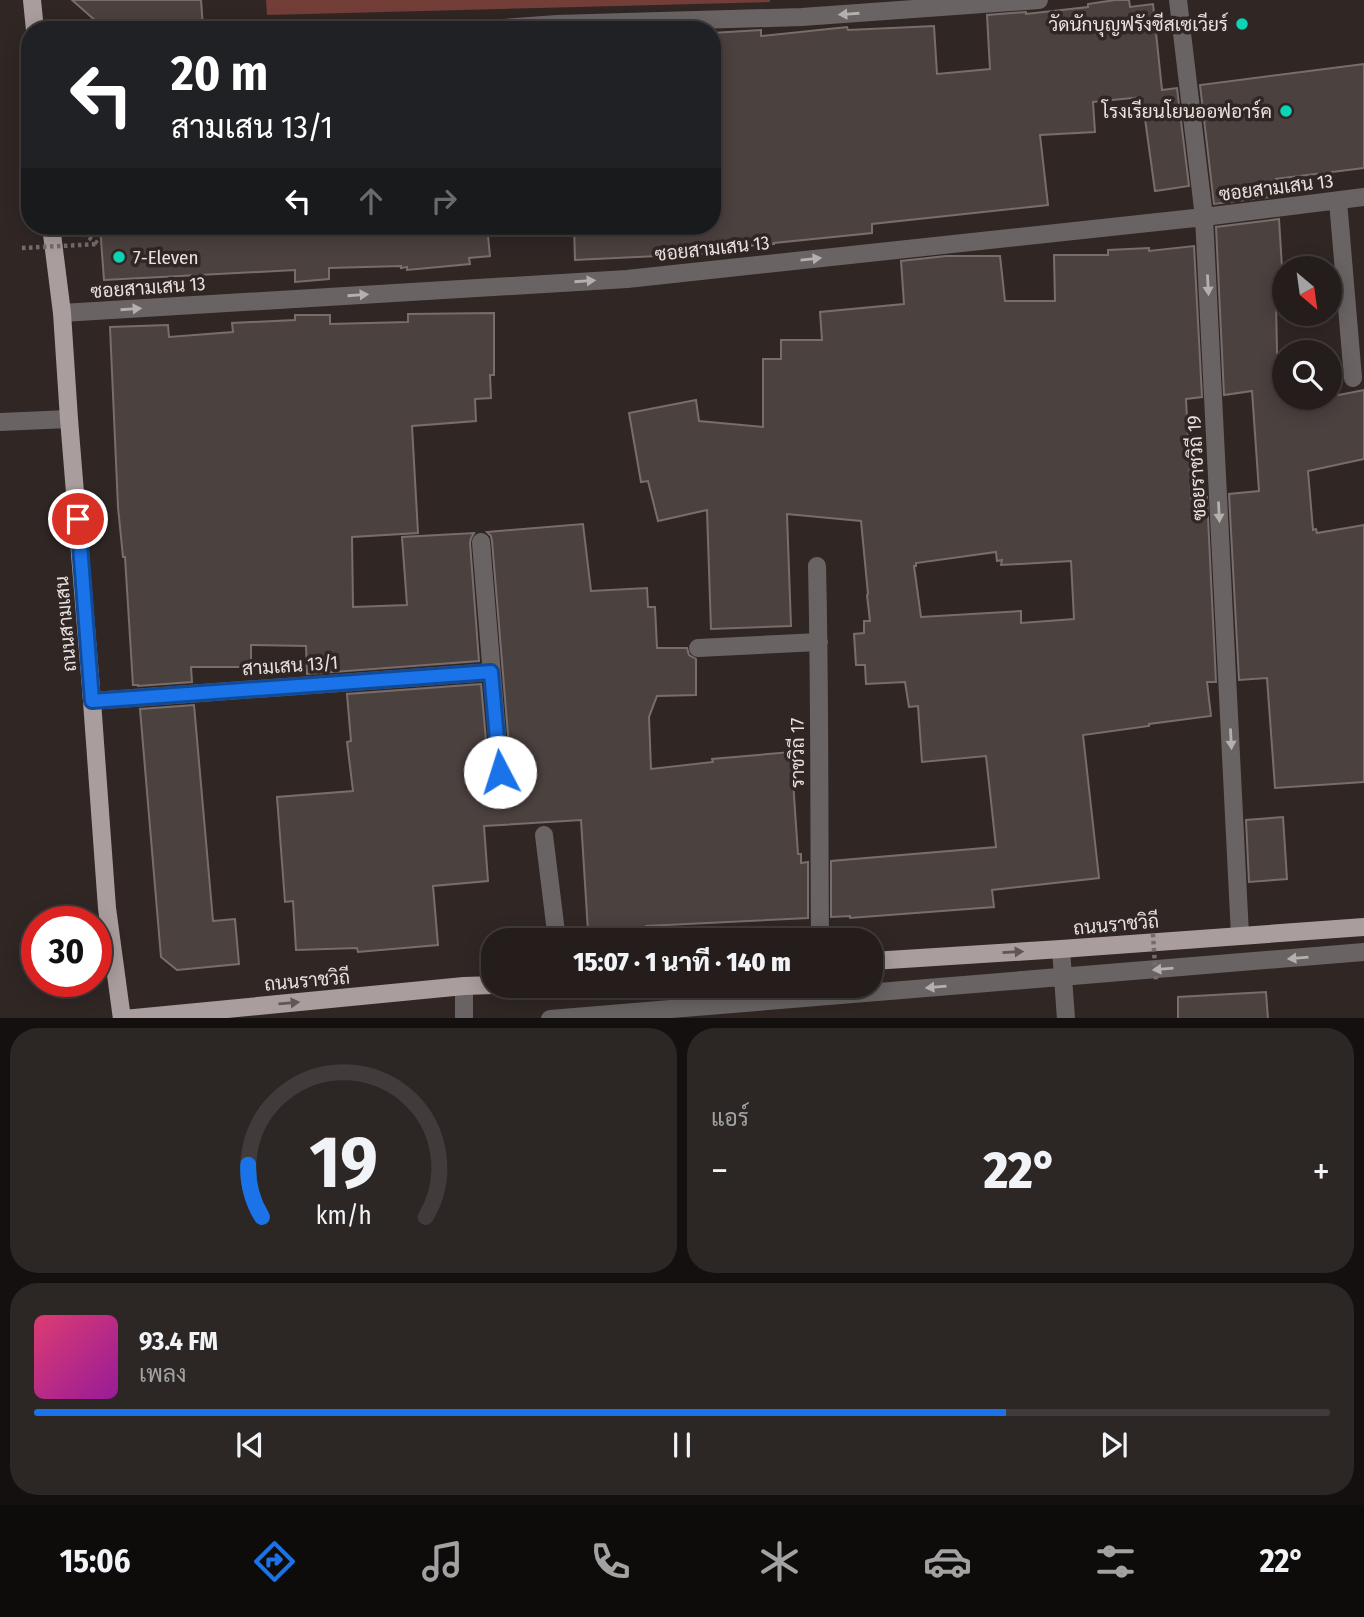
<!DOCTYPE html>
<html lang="th">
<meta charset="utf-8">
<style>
body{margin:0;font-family:"Fira Sans Condensed",Sarabun,sans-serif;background:#2c2625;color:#f1f3f6;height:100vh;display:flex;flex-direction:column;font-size:26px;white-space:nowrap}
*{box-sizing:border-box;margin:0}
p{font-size:23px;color:#a3a2a3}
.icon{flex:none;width:38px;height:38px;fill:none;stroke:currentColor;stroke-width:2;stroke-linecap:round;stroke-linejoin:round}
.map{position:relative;height:1018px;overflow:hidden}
.sheet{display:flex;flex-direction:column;gap:10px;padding:10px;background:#14100f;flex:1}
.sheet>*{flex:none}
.guide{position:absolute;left:21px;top:21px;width:700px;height:214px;border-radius:28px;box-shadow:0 4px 18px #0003,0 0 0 2px #413b3b;background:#202124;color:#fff;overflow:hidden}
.needle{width:46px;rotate:151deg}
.fabs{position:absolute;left:1272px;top:256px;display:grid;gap:14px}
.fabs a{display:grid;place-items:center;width:70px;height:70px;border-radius:50%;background:#241d1c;box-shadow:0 4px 18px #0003,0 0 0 2px #413b3b;font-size:35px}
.speed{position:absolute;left:21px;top:906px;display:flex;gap:14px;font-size:35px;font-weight:700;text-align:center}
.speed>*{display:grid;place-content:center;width:91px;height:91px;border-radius:50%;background:#241d1c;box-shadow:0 4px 18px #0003,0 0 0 2px #413b3b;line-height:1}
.speed .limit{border:10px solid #d22;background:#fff;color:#111}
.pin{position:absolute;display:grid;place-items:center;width:60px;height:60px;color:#fff;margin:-30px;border:4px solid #fff;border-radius:50%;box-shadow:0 2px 7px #0007}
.me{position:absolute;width:77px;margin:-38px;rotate:355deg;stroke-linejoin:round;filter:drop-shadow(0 0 5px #0008)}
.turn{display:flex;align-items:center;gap:24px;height:147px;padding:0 35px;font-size:32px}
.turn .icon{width:91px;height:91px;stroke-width:2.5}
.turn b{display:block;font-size:49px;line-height:60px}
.lanes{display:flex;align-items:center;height:66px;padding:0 35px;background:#0003;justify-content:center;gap:35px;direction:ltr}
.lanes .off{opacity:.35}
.big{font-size:52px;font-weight:800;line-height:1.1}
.sheet .card{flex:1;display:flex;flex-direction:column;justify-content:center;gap:10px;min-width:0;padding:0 24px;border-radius:28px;background:#2c2625}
.sheet .dial{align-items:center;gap:0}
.dial svg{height:182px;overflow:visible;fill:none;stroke:#413b3b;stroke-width:7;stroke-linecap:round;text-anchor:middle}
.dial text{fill:#f1f3f6;stroke:none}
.song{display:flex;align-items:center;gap:21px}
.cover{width:84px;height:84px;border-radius:10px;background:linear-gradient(135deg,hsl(340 70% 55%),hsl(300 70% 35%))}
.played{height:7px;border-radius:4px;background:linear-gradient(90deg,#1a73e8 75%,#413b3b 75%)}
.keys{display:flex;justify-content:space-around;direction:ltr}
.heat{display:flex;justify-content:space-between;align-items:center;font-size:38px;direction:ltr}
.sheet .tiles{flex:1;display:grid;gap:10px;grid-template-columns:1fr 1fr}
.card:last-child{grid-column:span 2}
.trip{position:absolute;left:481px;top:928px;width:402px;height:70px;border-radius:28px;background:#241d1c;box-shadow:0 4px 18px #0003,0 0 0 2px #413b3b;font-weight:800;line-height:70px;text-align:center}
.menu{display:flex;height:112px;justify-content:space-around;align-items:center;background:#0e0c0b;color:#a3a2a3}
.menu .icon{width:49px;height:49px}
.menu .current{color:#1a73e8}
.menu b{font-size:32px;color:#f1f3f6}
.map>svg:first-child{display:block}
.green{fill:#743e38}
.building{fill:#4b413f;stroke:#796d6c;stroke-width:2;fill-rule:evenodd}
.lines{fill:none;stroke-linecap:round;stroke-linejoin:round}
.path{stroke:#756d6b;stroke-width:4.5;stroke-dasharray:3.5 3.5;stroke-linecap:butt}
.minor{stroke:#696463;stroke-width:18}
.major{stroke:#a99e9d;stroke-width:18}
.path-bridge{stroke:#756d6b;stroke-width:4.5;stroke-dasharray:3.5 3.5;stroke-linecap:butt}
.oneway{fill:#b5afae}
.oneway2{fill:#605755}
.route-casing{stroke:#114b97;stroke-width:18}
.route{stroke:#1a73e8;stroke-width:12}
.poi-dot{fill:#0bd5b5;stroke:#302725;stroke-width:2.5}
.labels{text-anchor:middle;stroke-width:7;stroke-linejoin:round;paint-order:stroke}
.poi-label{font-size:19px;fill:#e8e1e0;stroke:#302725;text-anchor:end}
.street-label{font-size:19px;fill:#e8e1e0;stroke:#302725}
</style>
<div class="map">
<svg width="1364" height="1019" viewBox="0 0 1364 1019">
<rect width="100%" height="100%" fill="#302725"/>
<path class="green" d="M266,0h504v2l-503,13z"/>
<path class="building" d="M72,0h129l2,27 -35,3h-9v-4l-53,4z
M1115,0h14l1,7 23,-3 9,86 15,-2 12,98 -34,5 -13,-94 -49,5 2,30 -55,3 8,70 -176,19v9l-98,10v1l-55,4 1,5 -145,7 -1,-34h138v-21l9,-1 -9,-131v-40l49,-3v6l86,-9 1,3 86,-4 3,48 53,-5 -3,-54 39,-3v2l62,-7v-3z
M1364,64v104l-88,11 1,17 -63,8 -14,-119z
M1279,219l5,81 -8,2 1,51 7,-1v45h14v6l66,-13v69l-56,12 5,59 3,-1 1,4 47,-8v257l-89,6 -8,-110 -28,2 -10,-186 30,-3 -7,-100 -28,4 -8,-168z
M100,226h387l3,30 -21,2 1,6 -63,6v-3l-6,1v-2l-72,2v11l-34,3v-12l-191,10z
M1194,246l8,151 -16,2 5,99 16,-1 9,185h-9l4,34 -62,8v2l-66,9 16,143 -107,12 2,17 -144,11v-2l-19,1v-56l165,-14 -10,-91 -64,6 -4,-56 -9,1 -4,-25 -39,2 -1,-19h-9l-2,-31 10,-1v-12h6l-3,-26 1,-1 -7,-73 -74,-7 4,112 -80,3 -4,-119 -49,11 -10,-40 -7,1 -12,-69 67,-13 3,21 64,6v-68h18v-19h41l-2,-28 84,-8 -3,-43 45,-5h54l5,45h50l-1,-46h54v-5l41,-2v3zM996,552l1,9 5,-1 -1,5 70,-4 3,58 -53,4v-12l-100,6 -7,-51h2v-3z
M494,313v62h-4l1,23 -16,1 1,22 -64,5 6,107 -66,4 1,70 54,-2 -5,-68 72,-4 -3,5 -1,5 9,118 -172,13 -1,-28 -55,-1v22h-60l1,15 -54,4v-1h-5l-8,-128h-2l-5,-50 -8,-180 58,-2 1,12 64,-5 -1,-9 63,-3v-5h35v9l78,-2v-8z
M583,524l8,67 56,-3 1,19h7l2,41h30l2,7 7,4v36l-39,1 -8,21 2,52 62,-7 -1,-3 79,-7 7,102h3v9l7,-1v56l-162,8v1l-58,4 -7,-111 -97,6 4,55 -55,5 5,59 -80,7 -1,-4 -61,2 -3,-49 -8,1 -8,-105 76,-6 -6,-49 4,-1 -4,-47 134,-10 8,90 2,5 5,3 6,1 5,-2 3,-5 1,-5 -19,-230 -1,-5 -4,-4z
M194,705l19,216 22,-2 4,45 -62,6 -16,-13 -21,-248z
M1283,817l4,62 -38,3 -3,-62z
M1266,992l2,27h-90v-22z"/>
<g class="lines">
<path class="path" d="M77,230l22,14"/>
<path class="minor" d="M1178,0l26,217 36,718
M475,30l82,-6 245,-7 237,-17
M1338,201l15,177
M62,313l565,-34 577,-62 160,-20
M0,422l69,-3
M481,542l19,230
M817,566c3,124 2,249 3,374
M698,648l121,-6
M92,701l399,-29
M544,835l13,105
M1061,949l5,70
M464,1019v-33
M550,1019l814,-67"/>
<path class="major" d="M32,0l3,30
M51,226l11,87 7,106 23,282 15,207 15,111
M872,961l189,-12 303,-22
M124,1019l340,-33 30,-1"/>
<path class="path-bridge" d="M22,248l77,-4
M1152,920l4,60"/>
</g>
<defs><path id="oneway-solid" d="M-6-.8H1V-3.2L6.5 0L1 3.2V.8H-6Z" transform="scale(1.75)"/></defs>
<g class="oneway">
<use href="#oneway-solid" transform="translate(849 14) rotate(176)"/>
<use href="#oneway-solid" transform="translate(811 259) rotate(-6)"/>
<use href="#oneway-solid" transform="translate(585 281) rotate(-4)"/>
<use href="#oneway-solid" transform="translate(1208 285) rotate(87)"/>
<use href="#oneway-solid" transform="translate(358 295) rotate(-4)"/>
<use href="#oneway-solid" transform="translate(131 309) rotate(-4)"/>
<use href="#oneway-solid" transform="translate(1219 512) rotate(87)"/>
<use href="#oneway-solid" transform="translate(1231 739) rotate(87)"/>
<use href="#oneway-solid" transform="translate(1298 958) rotate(175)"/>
<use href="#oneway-solid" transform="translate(1163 969) rotate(175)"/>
<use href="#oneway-solid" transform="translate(936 987) rotate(175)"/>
</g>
<g class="oneway2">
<use href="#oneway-solid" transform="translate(1013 952) rotate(-3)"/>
<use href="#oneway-solid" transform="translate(289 1003) rotate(-5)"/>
</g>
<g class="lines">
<defs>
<path id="route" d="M78,519l14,182 399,-29 9,100"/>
</defs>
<use href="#route" class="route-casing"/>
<use href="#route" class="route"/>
</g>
<g class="poi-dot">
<circle cx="1242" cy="24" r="7"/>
<circle cx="1286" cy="111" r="7"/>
<circle cx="119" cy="257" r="7"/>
</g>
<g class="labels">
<g class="poi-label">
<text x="1228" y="31">วัดนักบุญฟรังซีสเซเวียร์</text>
<text x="1272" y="118">โรงเรียนโยนออฟอาร์ค</text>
<text x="133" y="264" text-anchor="start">7-Eleven</text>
</g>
<g class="street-label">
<text transform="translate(1276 187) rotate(-7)" y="7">ซอยสามเสน 13</text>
<text transform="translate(712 248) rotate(-6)" y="7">ซอยสามเสน 13</text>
<text transform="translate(148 287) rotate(-4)" y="7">ซอยสามเสน 13</text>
<text transform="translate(1196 468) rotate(-93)" y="7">ซอยราชวิถี 19</text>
<text transform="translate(65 624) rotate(-95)" y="7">ถนนสามเสน</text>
<text transform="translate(290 665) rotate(-4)" y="7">สามเสน 13/1</text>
<text transform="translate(797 753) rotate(-90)" y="7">ราชวิถี 17</text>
<text transform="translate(1116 924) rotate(-5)" y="7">ถนนราชวิถี</text>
<text transform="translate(307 980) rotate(-5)" y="7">ถนนราชวิถี</text>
</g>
</g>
</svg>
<div class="fabs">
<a><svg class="needle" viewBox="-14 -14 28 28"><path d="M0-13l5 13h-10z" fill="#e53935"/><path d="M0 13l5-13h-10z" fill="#a3a2a3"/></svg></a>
<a><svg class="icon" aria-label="search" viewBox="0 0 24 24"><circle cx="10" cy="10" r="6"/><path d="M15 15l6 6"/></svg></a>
</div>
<div class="speed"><div class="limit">30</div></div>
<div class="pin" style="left:78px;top:519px;background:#d93025"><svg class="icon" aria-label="arrive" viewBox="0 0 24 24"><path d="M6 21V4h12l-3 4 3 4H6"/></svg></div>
<svg class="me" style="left:500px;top:772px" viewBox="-20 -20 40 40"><circle r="19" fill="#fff"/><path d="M0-13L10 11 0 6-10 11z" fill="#1a73e8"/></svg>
<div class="trip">15:07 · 1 นาที · 140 m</div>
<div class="guide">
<div class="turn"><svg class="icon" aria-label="left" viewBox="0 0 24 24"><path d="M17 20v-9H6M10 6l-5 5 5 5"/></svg><div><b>20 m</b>สามเสน 13/1</div></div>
<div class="lanes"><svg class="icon" aria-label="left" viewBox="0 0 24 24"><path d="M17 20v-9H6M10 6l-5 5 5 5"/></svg><svg class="icon off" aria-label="ahead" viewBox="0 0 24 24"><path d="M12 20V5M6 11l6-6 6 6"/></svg><svg class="icon off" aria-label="right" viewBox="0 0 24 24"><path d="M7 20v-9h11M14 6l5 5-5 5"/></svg></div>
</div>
</div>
<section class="sheet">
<div class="tiles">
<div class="card dial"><svg viewBox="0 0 100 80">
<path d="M14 69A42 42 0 1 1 86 69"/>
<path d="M14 69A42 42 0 0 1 8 46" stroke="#1a73e8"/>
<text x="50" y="56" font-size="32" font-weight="700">19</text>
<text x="50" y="72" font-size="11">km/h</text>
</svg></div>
<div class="card"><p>แอร์</p>
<div class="heat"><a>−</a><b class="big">22°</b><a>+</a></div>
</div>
<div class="card">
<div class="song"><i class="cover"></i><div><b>93.4 FM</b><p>เพลง</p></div></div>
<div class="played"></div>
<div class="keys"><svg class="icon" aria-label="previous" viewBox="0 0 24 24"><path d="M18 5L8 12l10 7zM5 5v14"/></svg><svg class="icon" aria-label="pause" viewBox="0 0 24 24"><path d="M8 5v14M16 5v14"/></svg><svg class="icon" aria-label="next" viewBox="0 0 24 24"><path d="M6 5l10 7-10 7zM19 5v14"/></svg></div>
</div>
</div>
</section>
<nav class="menu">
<b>15:06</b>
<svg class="icon current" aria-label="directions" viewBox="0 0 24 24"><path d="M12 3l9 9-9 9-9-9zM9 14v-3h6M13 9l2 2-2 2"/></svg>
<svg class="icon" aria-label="music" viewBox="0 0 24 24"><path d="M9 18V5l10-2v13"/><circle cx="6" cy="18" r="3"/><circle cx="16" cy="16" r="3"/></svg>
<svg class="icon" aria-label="phone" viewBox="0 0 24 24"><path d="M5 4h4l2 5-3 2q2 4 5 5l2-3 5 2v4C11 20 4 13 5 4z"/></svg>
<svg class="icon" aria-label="climate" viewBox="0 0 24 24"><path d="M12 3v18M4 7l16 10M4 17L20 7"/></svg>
<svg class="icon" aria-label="car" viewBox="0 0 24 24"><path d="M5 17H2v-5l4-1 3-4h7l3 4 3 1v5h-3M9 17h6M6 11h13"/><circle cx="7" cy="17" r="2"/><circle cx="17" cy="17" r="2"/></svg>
<svg class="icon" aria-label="filters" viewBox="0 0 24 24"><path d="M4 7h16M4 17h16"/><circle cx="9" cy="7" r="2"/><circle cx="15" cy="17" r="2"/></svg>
<b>22°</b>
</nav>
